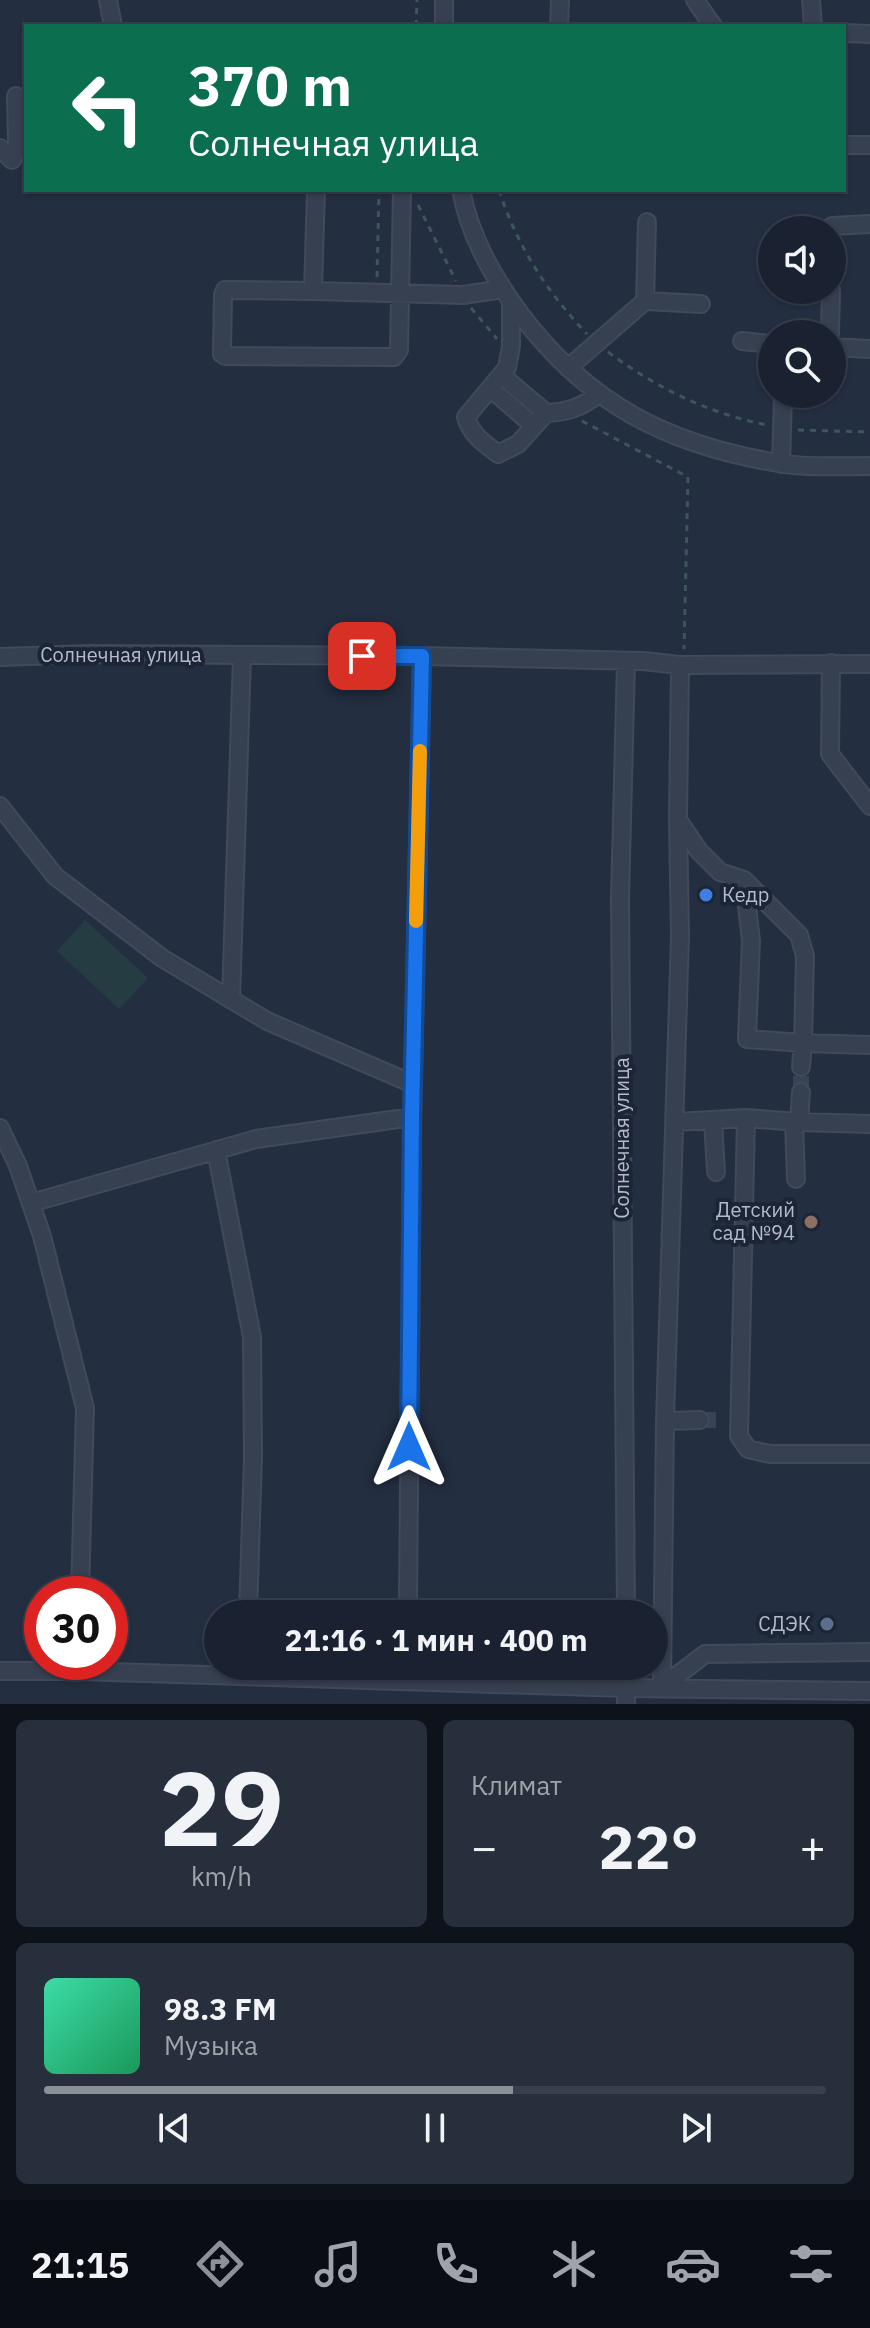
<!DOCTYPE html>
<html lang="ru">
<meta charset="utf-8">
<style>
body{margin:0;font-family:"IBM Plex Sans",sans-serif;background:#272f3d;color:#f1f3f6;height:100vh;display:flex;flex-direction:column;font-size:30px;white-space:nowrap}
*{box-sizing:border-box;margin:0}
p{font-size:26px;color:#9fa4ab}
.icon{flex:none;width:44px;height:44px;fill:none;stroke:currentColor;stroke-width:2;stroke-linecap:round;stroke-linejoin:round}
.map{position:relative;height:1704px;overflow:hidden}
.panel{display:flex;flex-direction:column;gap:16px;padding:16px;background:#0e131b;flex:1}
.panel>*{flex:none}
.top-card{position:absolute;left:24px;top:24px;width:822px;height:168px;border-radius:0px;box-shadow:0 2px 6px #0004,0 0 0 2px #383f4d;background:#0b6e4f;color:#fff;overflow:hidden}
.tools{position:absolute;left:758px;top:216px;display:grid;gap:16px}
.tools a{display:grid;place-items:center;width:88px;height:88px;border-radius:50%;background:#1a2231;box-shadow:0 2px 6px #0004,0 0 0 2px #383f4d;font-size:40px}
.speed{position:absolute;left:24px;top:1576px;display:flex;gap:16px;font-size:40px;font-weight:700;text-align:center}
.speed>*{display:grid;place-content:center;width:104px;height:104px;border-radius:50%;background:#1a2231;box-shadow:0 2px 6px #0004,0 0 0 2px #383f4d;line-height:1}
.speed .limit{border:12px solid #d22;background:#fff;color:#111}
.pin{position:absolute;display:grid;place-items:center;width:68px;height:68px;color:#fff;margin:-34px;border-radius:16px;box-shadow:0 4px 12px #0006}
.me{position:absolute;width:88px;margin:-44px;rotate:0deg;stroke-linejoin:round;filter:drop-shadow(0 0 6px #0008)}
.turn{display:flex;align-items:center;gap:28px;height:168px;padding:0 32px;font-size:36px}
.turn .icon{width:104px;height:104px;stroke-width:2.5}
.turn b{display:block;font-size:56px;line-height:68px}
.big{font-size:60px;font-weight:800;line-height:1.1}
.panel .tile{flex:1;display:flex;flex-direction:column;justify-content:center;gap:12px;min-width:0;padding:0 28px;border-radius:12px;background:#272f3d}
.panel .dial{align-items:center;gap:0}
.dial b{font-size:104px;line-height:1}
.song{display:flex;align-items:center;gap:24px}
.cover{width:96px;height:96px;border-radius:12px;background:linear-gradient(135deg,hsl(160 70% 55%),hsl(150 70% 35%))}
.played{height:8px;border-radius:4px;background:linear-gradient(90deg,#8c9099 60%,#383f4d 60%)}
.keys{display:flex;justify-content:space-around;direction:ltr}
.heat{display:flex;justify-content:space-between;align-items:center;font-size:44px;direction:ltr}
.panel .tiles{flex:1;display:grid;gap:16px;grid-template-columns:1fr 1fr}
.tile:last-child{grid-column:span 2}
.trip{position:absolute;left:204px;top:1600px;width:464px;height:80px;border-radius:40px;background:#1a2231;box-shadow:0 2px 6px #0004,0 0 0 2px #383f4d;font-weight:800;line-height:80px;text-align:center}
.tab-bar{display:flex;height:128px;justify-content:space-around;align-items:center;background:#0a0e14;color:#9fa4ab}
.tab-bar .icon{width:56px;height:56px}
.tab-bar .on{color:#8c9099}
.tab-bar b{font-size:36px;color:#f1f3f6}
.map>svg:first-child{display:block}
.green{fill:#253d42}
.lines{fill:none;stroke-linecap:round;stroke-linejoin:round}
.minor-tunnel{stroke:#394356;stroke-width:16;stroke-dasharray:16 8;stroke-linecap:butt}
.minor-casing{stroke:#41495a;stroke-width:20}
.path{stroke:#3e565a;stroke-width:3;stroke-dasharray:6 6;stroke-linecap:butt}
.minor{stroke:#374051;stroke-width:16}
.route-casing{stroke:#114b97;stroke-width:20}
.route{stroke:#1a73e8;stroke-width:14}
.slow{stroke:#f59e0b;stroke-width:14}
.shop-dot{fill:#3f7fe0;stroke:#1c2536;stroke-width:3}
.education-dot{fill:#8d6e63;stroke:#1c2536;stroke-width:3}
.service-dot{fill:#5c6f8a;stroke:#1c2536;stroke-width:3}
.labels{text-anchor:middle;stroke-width:8;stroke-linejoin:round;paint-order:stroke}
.street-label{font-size:20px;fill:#b4bbcb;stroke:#1c2536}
.poi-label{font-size:20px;fill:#b4bbcb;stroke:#1c2536;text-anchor:end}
</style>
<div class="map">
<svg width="870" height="1704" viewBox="0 0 870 1704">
<rect width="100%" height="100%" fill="#232e41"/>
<path class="green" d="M85,920l63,58 -29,31 -62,-58z"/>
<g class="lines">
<path class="minor-tunnel" d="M801,1092v-25
M700,1420h22"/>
<defs>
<path id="minor" d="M108,0l5,26
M695,0l18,26
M811,0l2,26
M444,26v-26
M559,26l1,-26
M844,33l26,1
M844,145h26
M0,148l12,12 5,-16 -1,-48
M316,190l-3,101 150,4 40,-6
M461,190c9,47 32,87 60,125 68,90 148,130 257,148 30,5 62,3 92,3
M832,230v-4l38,-2
M313,291l-88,-1 -2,5 -1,59 3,2 169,1 5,-7 3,-160
M645,301l56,3
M511,302v44l-4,22 -41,49c5,18 18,26 32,37l20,-10 28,-31
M830,334l1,-44
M742,341l30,3
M832,347l38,2
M568,368l77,-67 2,-79
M501,375l45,38c21,-1 35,-5 52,-19
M490,388l44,38
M781,464l2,-70
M0,657l90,-3 332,2 221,5 37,4 190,-1
M831,663l-1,91 40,52
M0,806l55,70 107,82 105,63 146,63
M679,821l20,30 21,21 24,8 55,55 6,21 -2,87 -56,-4 4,-98 -7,-61
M231,1000l11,-344
M801,1067l2,-24 67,2
M746,1118l-7,318 9,13 22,5h100
M713,1120l3,52
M676,1122l70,-4 53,4 2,-30
M794,1122l2,57
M799,1122l71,2
M0,1128l18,38 24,70 43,172 -5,186
M216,1150l36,187 1,120 -5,157
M31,1203l225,-64 156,-22
M665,1421l35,-1
M408,1605l4,-474 10,-475
M626,1614l-6,-716 6,-236
M0,1671h78l548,17 244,3
M662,1687l3,-266 15,-485 -2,-117 2,-154
M662,1687l43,-33 165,-2
M626,1704v-38"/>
</defs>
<use href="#minor" class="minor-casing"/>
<path class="path" d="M416,26l1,-26
M499,190c18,56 48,102 88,144
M418,205l38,76
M377,277l2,-87
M471,308l26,31
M608,352c49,36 99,61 159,73
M582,421l106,56 -4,172
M798,430l72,2"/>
<use href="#minor" class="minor"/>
</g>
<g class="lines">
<defs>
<path id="route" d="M362,656h60l-10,461 -3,330"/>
</defs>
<use href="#route" class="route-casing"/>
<use href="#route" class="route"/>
<path class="slow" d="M416,921l4,-170"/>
</g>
<circle class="shop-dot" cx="706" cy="895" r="8"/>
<circle class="education-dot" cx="811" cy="1222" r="8"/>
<circle class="service-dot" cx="827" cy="1624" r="8"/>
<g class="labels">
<g class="street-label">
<text x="121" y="662">Солнечная улица</text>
<text transform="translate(622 1138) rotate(-90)" y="7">Солнечная улица</text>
</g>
<g class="poi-label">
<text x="722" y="902" text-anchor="start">Кедр</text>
<text x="795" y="1217">Детский<tspan x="795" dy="23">сад №94</tspan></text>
<text x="811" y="1631">СДЭК</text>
</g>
</g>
</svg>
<div class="tools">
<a><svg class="icon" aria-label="sound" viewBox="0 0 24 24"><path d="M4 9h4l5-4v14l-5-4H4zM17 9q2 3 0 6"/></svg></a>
<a><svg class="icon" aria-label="search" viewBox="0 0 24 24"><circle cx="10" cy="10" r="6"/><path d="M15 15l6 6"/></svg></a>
</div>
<div class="speed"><div class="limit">30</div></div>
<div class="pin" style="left:362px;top:656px;background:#d93025"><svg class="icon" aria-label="arrive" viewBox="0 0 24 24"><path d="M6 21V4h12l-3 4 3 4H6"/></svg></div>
<svg class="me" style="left:409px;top:1447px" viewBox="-20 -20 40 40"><path d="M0-17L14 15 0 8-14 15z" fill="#1a73e8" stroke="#fff" stroke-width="4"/></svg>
<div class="trip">21:16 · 1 мин · 400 m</div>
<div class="top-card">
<div class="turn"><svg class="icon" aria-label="left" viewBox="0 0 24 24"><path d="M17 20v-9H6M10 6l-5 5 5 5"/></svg><div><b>370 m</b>Солнечная улица</div></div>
</div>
</div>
<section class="panel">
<div class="tiles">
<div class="tile dial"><b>29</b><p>km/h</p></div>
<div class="tile"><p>Климат</p>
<div class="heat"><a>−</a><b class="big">22°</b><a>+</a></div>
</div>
<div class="tile">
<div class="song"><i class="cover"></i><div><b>98.3 FM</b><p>Музыка</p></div></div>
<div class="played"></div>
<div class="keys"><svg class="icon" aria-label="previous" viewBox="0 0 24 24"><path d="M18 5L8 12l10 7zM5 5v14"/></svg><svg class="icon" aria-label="pause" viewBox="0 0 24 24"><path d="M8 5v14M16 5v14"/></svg><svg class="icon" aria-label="next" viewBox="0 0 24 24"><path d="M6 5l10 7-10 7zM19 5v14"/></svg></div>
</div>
</div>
</section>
<nav class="tab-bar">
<b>21:15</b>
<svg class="icon on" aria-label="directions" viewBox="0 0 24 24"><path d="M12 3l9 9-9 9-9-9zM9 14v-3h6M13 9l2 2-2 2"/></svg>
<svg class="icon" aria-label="music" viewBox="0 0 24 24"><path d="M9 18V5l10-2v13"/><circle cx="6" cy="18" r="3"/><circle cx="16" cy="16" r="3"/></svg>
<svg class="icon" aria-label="phone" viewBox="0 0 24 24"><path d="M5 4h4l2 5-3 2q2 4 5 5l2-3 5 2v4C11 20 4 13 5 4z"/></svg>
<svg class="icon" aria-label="climate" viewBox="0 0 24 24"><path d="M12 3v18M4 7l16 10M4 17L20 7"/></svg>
<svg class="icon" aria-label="car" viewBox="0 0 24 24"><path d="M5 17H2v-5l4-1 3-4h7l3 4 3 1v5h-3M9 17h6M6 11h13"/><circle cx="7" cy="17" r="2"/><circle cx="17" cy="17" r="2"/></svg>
<svg class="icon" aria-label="filters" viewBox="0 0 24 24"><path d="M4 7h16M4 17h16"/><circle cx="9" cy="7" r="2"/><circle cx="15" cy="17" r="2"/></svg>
</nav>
